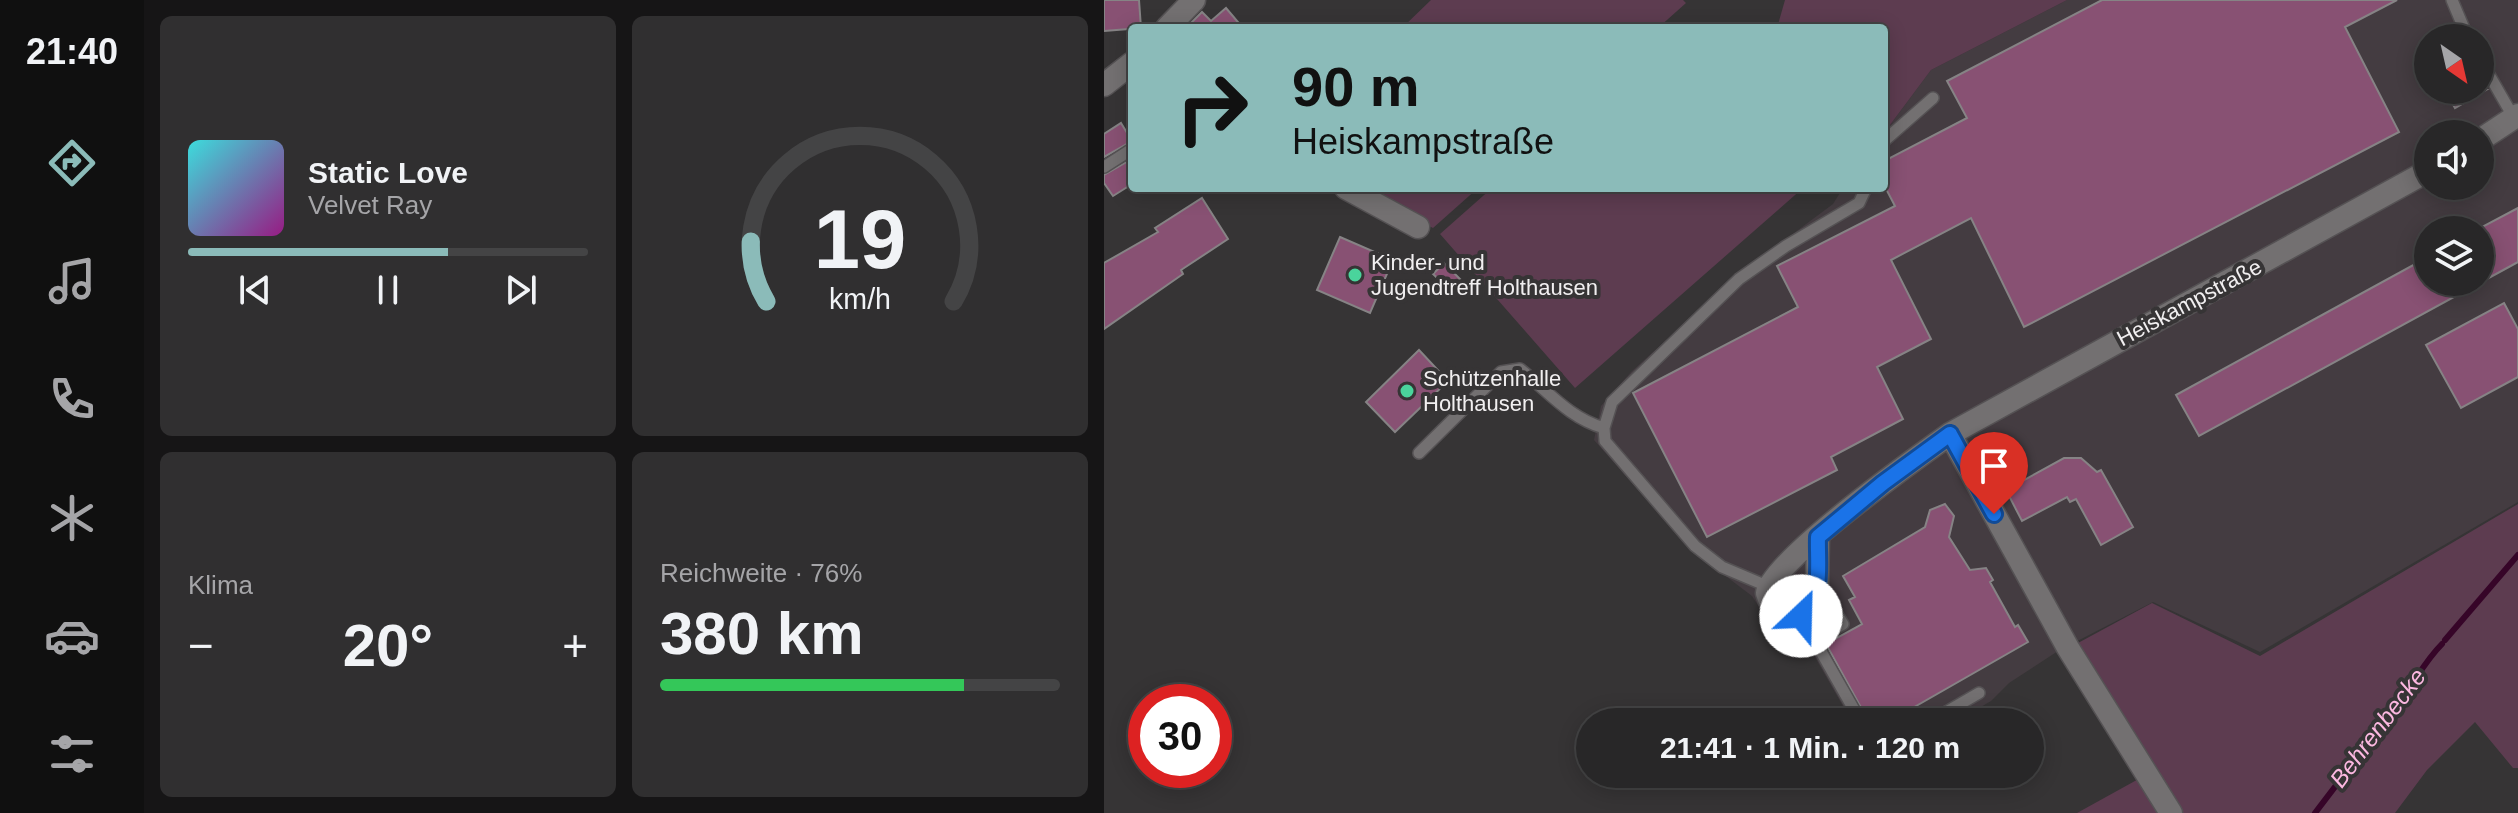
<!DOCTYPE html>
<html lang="de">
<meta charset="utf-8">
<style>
body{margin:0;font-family:Arial,sans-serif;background:#302f30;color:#f1f3f6;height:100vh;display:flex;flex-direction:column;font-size:30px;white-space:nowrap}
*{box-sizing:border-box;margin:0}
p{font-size:26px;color:#a5a5a8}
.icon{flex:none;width:44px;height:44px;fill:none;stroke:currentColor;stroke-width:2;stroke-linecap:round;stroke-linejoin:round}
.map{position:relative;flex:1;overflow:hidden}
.panel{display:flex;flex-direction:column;gap:16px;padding:16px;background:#161516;width:960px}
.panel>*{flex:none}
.hud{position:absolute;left:24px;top:24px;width:760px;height:168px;border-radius:8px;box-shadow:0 4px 20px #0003,0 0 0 2px #444445;background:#8bbbb9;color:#111;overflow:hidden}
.needle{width:52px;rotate:146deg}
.tools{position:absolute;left:1310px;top:24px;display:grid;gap:16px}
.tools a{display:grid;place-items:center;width:80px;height:80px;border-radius:50%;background:#282728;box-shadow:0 4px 20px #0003,0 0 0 2px #444445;font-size:40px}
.speed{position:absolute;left:24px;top:684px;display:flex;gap:16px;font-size:40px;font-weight:700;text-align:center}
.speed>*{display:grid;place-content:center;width:104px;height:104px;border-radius:50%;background:#282728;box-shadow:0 4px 20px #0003,0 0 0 2px #444445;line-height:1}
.speed .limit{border:12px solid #d22;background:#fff;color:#111}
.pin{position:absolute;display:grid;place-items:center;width:68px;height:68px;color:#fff;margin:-82px -34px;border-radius:50% 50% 50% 0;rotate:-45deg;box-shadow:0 0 8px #0007}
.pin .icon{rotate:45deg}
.me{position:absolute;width:88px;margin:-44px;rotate:24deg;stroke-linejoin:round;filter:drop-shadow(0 0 6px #0008)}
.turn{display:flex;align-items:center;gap:28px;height:168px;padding:0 32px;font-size:36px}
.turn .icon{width:104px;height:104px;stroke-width:2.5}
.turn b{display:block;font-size:56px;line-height:68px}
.big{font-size:60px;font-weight:700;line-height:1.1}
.panel .card{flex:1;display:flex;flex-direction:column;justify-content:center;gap:12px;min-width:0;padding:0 28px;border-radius:12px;background:#302f30}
.panel .dial{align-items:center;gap:0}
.dial svg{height:208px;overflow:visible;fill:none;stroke:#444445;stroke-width:7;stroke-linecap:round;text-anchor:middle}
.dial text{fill:#f1f3f6;stroke:none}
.song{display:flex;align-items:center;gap:24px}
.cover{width:96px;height:96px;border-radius:12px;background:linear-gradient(135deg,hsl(180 70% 55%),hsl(310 70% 35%))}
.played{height:8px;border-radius:4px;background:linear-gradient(90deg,#8bbbb9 65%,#444445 65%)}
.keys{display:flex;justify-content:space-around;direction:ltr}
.heat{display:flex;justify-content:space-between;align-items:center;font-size:44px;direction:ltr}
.charge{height:12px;border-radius:6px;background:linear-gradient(90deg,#34c759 76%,#444445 0)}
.panel .tiles{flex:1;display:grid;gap:16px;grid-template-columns:repeat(2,1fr)}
.trip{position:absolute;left:472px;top:708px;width:468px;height:80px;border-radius:40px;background:#282728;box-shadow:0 4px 20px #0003,0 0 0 2px #444445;font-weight:700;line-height:80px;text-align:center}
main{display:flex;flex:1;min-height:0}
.tabs{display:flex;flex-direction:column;width:144px;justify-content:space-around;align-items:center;background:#101010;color:#a5a5a8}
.tabs .icon{width:56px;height:56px}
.tabs .current{color:#8bbbb9}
.tabs b{font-size:36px;color:#f1f3f6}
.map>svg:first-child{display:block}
.built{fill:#443c41;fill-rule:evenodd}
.green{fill:#5d3c50}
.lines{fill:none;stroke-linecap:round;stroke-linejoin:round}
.stream{stroke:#360528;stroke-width:6}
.building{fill:#885173;stroke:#868385;stroke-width:2}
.lane-casing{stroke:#555254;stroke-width:14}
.street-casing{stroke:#555254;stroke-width:25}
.lane{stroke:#737071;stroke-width:11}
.street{stroke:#737071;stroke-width:22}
.route-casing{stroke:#114b97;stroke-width:20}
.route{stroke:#1a73e8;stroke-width:14}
.poi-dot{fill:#4ad49c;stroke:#363435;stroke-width:3}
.labels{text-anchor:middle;stroke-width:8;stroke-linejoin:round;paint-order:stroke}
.poi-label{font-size:22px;fill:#f1eff0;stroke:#363435;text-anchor:start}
.street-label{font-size:22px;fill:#f1eff0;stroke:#363435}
.water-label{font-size:24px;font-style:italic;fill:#fcb8e1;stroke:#363435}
</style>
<main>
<nav class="tabs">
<b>21:40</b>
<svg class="icon current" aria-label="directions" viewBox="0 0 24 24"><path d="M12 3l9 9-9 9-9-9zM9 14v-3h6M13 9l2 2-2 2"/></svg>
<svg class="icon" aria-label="music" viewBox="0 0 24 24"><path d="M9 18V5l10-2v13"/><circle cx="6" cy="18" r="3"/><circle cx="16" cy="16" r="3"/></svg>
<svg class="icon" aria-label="phone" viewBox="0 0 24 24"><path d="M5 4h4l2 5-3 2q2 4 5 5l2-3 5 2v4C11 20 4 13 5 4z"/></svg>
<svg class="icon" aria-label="climate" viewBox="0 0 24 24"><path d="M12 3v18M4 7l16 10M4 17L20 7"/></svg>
<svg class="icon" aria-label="car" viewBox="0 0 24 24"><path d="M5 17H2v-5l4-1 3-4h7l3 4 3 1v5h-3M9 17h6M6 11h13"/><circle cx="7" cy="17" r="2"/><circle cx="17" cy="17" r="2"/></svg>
<svg class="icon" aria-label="filters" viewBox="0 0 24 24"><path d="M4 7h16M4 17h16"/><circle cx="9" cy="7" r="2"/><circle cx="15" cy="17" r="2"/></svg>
</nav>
<section class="panel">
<div class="tiles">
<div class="card">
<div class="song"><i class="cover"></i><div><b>Static Love</b><p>Velvet Ray</p></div></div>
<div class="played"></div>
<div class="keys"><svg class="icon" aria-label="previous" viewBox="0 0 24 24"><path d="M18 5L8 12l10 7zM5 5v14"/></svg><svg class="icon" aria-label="pause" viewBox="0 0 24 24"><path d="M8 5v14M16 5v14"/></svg><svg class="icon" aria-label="next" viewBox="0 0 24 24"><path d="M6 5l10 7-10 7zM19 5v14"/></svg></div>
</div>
<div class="card dial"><svg viewBox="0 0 100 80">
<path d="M14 69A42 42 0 1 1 86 69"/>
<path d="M14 69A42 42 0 0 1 8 46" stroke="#8bbbb9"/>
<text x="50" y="56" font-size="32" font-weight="700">19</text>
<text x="50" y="72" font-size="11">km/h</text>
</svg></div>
<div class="card"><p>Klima</p>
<div class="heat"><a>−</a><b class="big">20°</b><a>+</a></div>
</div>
<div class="card"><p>Reichweite · 76%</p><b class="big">380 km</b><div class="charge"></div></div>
</div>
</section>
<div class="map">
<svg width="1414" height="813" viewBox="0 0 1414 813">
<rect width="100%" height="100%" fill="#363435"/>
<path class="built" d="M963,0h451v502l-258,150 -107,-50 -95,49 -49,32 -18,18 -36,21h-103l-53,-93 -17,-1 -15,-9 -15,-23 -62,-47 -96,-109 7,-34 30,-34 107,-97 95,-71 10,-16h41v-55l47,-63zM1324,38h52v52h-52zM1324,134h52v52h-52zM1324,230h52v52h-52z"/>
<path class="green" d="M327,0h252l3,3 -28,25h-256z
M681,0h282l-136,70 -47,63v-105h-107z
M251,188h123l-45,40z
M388,188h311l-228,200 -135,-154z
M1414,504v264h-5l-38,-46 -48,48 -32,43h-318l76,-42 -75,-128 74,-40 108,53z"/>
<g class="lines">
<path class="stream" d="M1341,640l73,-85
M1211,813l61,-80c5,-14 14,-20 23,-31 16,-20 25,-40 43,-58"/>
</g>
<path class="building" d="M0,0h35l2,28 -37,3z
M998,0h295l-52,27 54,105 -375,195 -53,-109 -80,42 40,79 -54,28 26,52 -72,38 6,13 -130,67 -74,-144 165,-86 -21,-41 118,-60 -11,-21v-24l83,-43 -20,-37z
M122,8l17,20h-57l16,-16 9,9z
M1341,90h41l-31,18z
M17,123l11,18 -28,16v-23z
M28,159v25l-19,12 -9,-13v-8z
M98,198l26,41 -47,31 2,4 -79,55v-66l54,-31 -3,-4z
M1414,208v54l-319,174 -23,-41 252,-138v25h52v-54z
M236,237l53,23 -23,53 -53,-23z
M340,263l16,16 -10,11 -17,-16z
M1400,303l14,26v48l-57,31 -35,-63z
M315,350l29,31 -53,51 -29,-30z
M960,458h17l16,14 4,-2 32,57 -32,18 -25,-46 -6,3 -3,-5 -45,24 -16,-31z
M841,504l9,12 -5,21 21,33 16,-2 7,12 -3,2 25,45 3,-2 10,17 -140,80h-19l-43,-78 36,-20 -13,-24 6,-3 -12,-21 82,-49 5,-17z"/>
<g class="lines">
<defs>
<path id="lane" d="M1348,0l16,38
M1376,59l34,59
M780,141l49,-43
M0,167l28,-18
M315,453l82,-81 19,-3c28,22 49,49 84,59
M663,586l-45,-19 -27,-21 -90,-105 -1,-13 8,-26 127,-123 47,-33 73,-43 7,-15
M710,600l20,9 9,15 -28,17 46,81
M825,722l50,-29"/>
<path id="street" d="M63,28l27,-28
M0,85l28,-22
M1376,140l38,-25
M242,188l72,39
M846,434l118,214 103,165
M714,537l-1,52 -9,21 -7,6c-19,4 -29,-5 -34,-23 2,-30 152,-137 183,-159l478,-263"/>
</defs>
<use href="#lane" class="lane-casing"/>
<use href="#street" class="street-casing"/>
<use href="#lane" class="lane"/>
<use href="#street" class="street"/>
</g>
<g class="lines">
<defs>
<path id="route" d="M697,616c23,-17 16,-54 17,-79l65,-54 67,-49 44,80"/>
</defs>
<use href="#route" class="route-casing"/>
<use href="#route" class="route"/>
</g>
<g class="poi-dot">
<circle cx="251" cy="275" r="8"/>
<circle cx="303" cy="391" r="8"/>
</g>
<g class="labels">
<g class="poi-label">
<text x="267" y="270">Kinder- und<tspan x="267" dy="25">Jugendtreff Holthausen</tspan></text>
<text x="319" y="386">Schützenhalle<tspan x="319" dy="25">Holthausen</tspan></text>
</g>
<g class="street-label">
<text transform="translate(1085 302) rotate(-28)" y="8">Heiskampstraße</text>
</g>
<g class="water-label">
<text transform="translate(1274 728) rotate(-53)" y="8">Behrenbecke</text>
</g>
</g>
</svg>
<div class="tools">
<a><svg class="needle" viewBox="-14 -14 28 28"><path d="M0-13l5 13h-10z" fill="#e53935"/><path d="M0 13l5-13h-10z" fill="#a5a5a8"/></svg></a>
<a><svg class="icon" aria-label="sound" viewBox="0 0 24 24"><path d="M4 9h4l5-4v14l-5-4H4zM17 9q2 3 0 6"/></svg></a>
<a><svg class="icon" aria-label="layers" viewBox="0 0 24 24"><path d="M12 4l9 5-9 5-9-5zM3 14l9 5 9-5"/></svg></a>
</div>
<div class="speed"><div class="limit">30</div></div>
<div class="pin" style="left:890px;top:514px;background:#d93025"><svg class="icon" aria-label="arrive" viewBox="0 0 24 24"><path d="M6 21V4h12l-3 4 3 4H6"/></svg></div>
<svg class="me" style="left:697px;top:616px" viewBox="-20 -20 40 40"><circle r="19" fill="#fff"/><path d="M0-13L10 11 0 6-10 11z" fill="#1a73e8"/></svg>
<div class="trip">21:41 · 1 Min. · 120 m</div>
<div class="hud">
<div class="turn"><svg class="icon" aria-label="right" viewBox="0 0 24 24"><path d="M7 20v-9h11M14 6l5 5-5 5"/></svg><div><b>90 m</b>Heiskampstraße</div></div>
</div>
</div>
</main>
